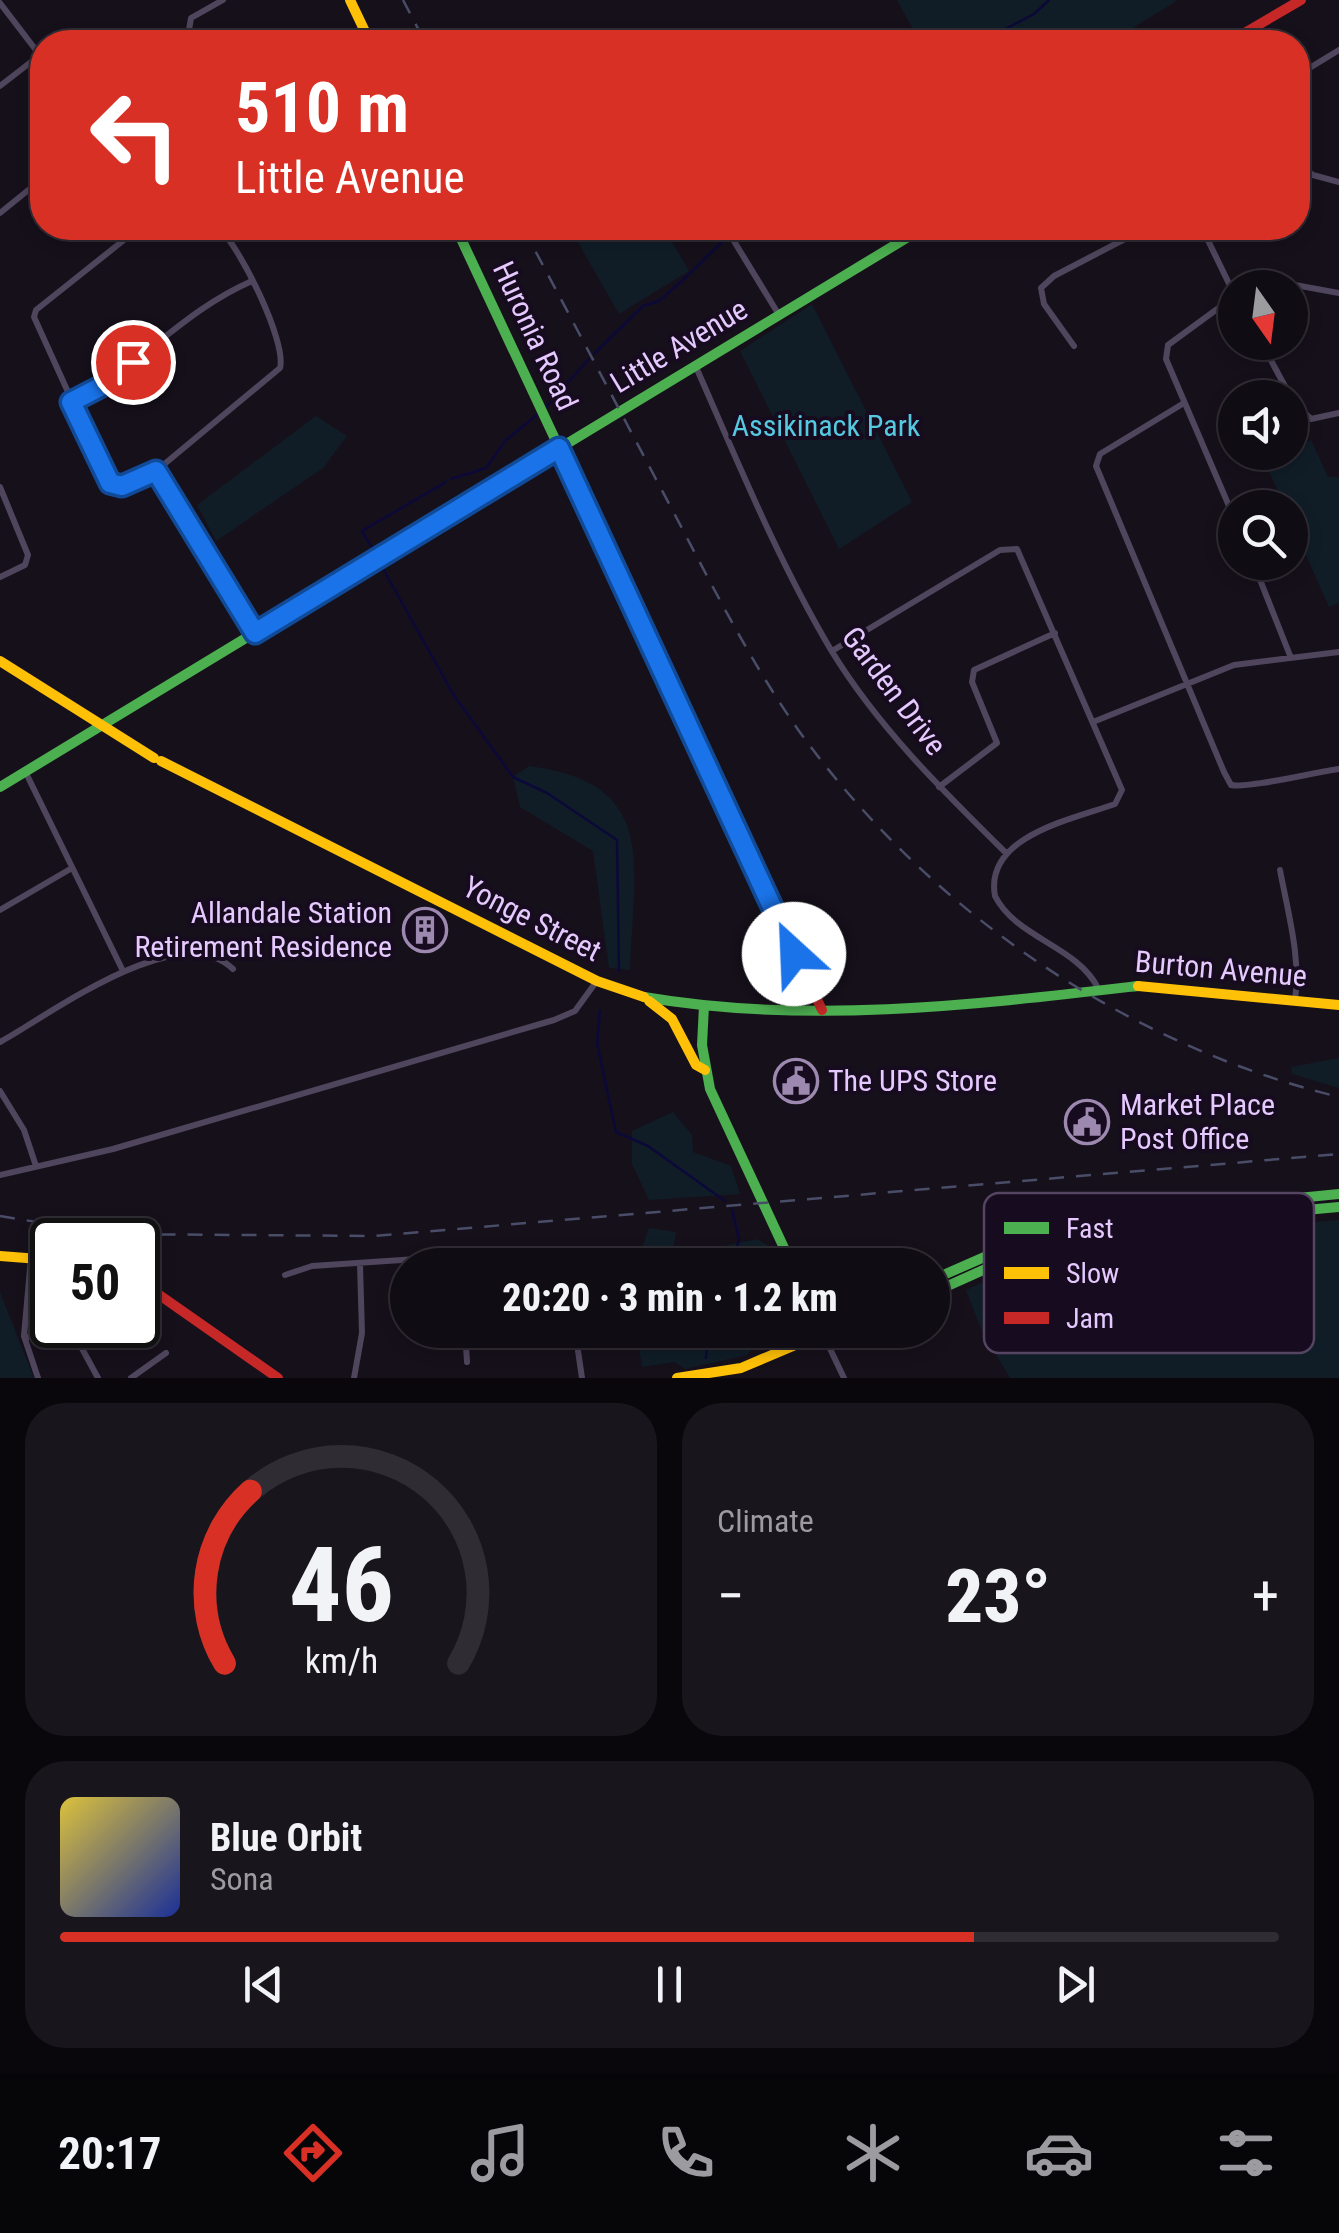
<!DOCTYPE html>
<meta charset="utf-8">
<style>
body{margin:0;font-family:"Roboto Condensed",sans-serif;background:#19151d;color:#f1f3f6;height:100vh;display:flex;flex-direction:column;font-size:38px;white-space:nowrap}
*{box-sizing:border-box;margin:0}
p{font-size:32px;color:#9c9ba0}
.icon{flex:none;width:55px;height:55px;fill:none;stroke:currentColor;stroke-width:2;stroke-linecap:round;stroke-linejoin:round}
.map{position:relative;height:1378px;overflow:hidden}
.panel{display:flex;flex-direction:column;gap:25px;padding:25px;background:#09070b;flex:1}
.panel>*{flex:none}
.hud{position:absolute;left:30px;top:30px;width:1280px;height:210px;border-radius:40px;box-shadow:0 5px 15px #0003,0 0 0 2px #302c34;background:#d93025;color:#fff;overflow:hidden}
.needle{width:65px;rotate:166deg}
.buttons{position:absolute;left:1218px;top:270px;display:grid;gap:20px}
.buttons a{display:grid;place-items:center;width:90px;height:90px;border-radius:50%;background:#100c14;box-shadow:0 5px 15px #0003,0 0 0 2px #302c34;font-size:50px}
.speed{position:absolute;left:30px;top:1218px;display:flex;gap:20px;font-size:50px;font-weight:700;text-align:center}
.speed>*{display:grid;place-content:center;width:130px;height:130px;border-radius:50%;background:#100c14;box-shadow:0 5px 15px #0003,0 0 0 2px #302c34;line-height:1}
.speed .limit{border:5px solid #111;border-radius:15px;background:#fff;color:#111}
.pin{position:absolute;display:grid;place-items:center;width:85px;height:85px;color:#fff;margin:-42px;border:5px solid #fff;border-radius:50%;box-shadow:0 2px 10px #0007}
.me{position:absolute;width:110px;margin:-55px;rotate:335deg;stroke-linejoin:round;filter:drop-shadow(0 0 8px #0008)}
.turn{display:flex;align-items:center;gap:35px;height:210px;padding:0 40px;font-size:45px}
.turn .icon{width:130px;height:130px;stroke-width:2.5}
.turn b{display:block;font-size:70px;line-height:85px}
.big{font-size:75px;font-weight:800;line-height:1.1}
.panel .card{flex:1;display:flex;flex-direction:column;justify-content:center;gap:15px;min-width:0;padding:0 35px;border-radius:40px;background:#19151d}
.panel .dial{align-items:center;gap:0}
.dial svg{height:260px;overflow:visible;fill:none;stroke:#302c34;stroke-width:7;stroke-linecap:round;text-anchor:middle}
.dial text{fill:#f1f3f6;stroke:none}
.song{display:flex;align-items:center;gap:30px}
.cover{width:120px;height:120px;border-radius:15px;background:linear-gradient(135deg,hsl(50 70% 55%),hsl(230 70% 35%))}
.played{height:10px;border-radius:5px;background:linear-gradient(90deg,#d93025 75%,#302c34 75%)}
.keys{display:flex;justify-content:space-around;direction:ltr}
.heat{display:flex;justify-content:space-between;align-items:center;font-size:55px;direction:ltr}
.panel .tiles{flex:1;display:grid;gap:25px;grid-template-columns:1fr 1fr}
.card:last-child{grid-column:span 2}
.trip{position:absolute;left:390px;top:1248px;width:560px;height:100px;border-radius:50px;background:#100c14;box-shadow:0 5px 15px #0003,0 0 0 2px #302c34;font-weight:800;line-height:100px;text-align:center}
.tab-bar{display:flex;height:160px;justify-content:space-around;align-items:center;background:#060508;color:#9c9ba0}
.tab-bar .icon{width:70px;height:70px}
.tab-bar .on{color:#d93025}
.tab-bar b{font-size:45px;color:#f1f3f6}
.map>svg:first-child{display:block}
.green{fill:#101d27}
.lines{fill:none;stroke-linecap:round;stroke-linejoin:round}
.stream{stroke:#0c0939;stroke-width:2.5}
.street{stroke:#4f455c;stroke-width:6}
.fast{stroke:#4caf50;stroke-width:10}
.slow{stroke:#ffc107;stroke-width:10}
.jam{stroke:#c62828;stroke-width:10}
.rail{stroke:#494d68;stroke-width:2.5;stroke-dasharray:15 12;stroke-linecap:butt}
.route-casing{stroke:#114b97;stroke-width:25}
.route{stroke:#1a73e8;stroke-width:18}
.labels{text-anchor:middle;stroke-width:8;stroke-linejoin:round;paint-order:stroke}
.street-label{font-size:30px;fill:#e6caff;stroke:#170c1f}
.park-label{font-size:30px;fill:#55c9e0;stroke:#170c1f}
.poi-label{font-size:30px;fill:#e6caff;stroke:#170c1f;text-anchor:start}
.key{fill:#170c1f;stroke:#554562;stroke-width:2.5}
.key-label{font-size:28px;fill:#e6caff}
</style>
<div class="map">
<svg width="1339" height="1378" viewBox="0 0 1339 1378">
<rect width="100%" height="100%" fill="#16101b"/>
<path class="green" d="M897,0h281l-68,42h-190z
M664,228l25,43 -70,43 -48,-84z
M812,304l100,198 -73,47 -99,-198z
M316,416l31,20 -24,32 -107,73 -19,-36z
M1311,440l17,37h11v126l-10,4 -39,-88v-11l-5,-1 -21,-46z
M529,766c132,17 104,100 101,204l-21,-2 -16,-117 -73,-44 -7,-30z
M1339,1058v30l-47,-14 -1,-7z
M673,1112l19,23 1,17 38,14 9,28 -91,6 -17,-36v-33z
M1339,1220v158h-329l-28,-47 -16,-41 74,-34 73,-16z
M649,1228l27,4 -5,30 10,2 15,-12 61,-13 12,7v19h-133z
M0,1292l34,86h-34z
M636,1330h130l-19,25 -62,14 -11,-7 -32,5z"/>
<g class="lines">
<path class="stream" d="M980,42l54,-28 15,-14
M735,230l4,-2
M594,354l49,-48 16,-5 24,-21 43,-42
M546,407l43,-48
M451,479l35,-11 19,-27 33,-27
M372,548l-10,-17 84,-49
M382,567l71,127 60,83 34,16 70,47 2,131
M600,1011l-3,32 19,89 32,14 77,55
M732,1209l7,30 -6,26
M706,1358l2,-28"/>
<path class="street" d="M0,3l42,55
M195,42l-6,-12 2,-12 32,-18
M1298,75l41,-25
M0,86l40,-31
M1298,163l15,12 26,7
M0,213l42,-34
M139,228l-103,82 -2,7 73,161 8,8 41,-15 124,-103c7,-26 -40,-121 -61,-140
M726,228l53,87
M1202,228l33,68
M1257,288l38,-3 44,8
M1235,296l-67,49 -2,14 69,161
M1261,342l32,59 18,18 28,-6
M1074,346l-30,-42 -3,-16 13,-12 92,-48
M696,367c42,95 82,194 135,283 47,77 111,140 175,203
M71,401c68,-32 108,-88 181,-120
M1184,403l-84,51 -4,12 128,306 7,13c15,4 85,-13 108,-16
M156,471l98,161
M0,487l28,68 -3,10 -25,12
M1253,562l38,96
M832,651l168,-101 17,-1 105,241 -7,14c-42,15 -131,32 -120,92 21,42 82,50 103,92
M1093,722l141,-57 105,-13
M25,771l98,200
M939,787l58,-44 -25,-61 2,-12 81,-37
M1280,870c8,43 21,87 15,130
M0,910l72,-42
M0,1042c51,-28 179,-125 233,-73
M0,1091l24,39 12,36
M0,1175l113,-26 441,-129 21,-9 21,-29
M31,1258l-7,78 14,42
M285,1275l27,-9 237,-16 13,6 4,9
M465,1330l2,32
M575,1330l7,48
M823,1334l21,44
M24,1336l55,7 19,35
M131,1378l35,-25
M354,1378l8,-45 -2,-69"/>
<path class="fast" d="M456,228l205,437
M0,787l923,-559
M644,997c164,28 330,8 494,-11
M704,1006l-2,39 8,44 82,176
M932,1280l105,-46 54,-16 248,-24
M932,1293l98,-44 68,-20 241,-22"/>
<path class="slow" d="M350,0l20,42
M0,661l154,97
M161,761l436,220 47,16
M1138,986l201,19
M649,1001l23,18 24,46 9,5
M0,1256l52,4
M677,1378l64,-10 90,-38"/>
<path class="jam" d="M1229,42l72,-42
M661,665l161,345
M138,1280l140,98
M824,1334l24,-4"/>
<path class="rail" d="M403,0l22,42
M523,228c51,95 101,191 152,287 39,74 76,148 124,216 130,180 325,313 540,366
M0,1216l110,18 264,2 965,-82"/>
</g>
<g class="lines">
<defs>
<path id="route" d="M133,362l-31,24 -31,16 39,81 12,3 34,-15 99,162 304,-185 235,506"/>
</defs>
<use href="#route" class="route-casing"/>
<use href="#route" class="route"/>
</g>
<defs>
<symbol id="building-ring" viewBox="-11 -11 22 22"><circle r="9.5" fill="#170c1f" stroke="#9d89af" stroke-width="1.5"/><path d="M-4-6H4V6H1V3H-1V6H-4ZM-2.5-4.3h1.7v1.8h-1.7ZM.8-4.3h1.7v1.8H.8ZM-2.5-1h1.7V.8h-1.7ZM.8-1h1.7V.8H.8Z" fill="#9d89af"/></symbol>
<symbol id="civic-ring" viewBox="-11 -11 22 22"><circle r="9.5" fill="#170c1f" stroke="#9d89af" stroke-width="1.5"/><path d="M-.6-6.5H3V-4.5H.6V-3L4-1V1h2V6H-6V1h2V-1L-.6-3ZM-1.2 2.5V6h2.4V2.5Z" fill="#9d89af"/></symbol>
</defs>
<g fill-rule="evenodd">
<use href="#building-ring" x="400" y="905" width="50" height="50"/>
<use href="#civic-ring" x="771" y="1056" width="50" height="50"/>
<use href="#civic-ring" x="1062" y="1097" width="50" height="50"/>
</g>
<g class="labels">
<g class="street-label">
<text transform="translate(535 336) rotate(65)" y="10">Huronia Road</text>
<text transform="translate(679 346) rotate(-31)" y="10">Little Avenue</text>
<text transform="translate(894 691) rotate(53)" y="10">Garden Drive</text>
<text transform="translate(532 919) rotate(27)" y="10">Yonge Street</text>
<text transform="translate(1221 969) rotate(5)" y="10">Burton Avenue</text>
</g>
<g class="park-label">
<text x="826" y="436">Assikinack Park</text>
</g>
<g class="poi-label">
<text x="392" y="923" text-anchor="end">Allandale Station<tspan x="392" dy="34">Retirement Residence</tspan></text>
<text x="828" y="1091">The UPS Store</text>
<text x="1120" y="1115">Market Place<tspan x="1120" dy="34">Post Office</tspan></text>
</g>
</g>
<rect x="984" y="1193" width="330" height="160" rx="15" class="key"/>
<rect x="1004" y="1222" width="45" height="12" fill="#4caf50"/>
<rect x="1004" y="1267" width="45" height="12" fill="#ffc107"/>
<rect x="1004" y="1312" width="45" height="12" fill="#c62828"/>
<g class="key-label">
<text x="1066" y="1238">Fast</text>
<text x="1066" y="1283">Slow</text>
<text x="1066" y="1328">Jam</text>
</g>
</svg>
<div class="buttons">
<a><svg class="needle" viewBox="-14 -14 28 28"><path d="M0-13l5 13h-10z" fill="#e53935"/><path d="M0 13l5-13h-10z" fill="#9c9ba0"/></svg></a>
<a><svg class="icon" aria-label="sound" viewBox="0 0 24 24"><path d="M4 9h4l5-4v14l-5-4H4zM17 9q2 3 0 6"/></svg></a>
<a><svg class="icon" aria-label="search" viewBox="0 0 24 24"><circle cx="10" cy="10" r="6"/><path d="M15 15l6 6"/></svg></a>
</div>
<div class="speed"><div class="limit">50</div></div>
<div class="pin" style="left:133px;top:362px;background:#d93025"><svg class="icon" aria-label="arrive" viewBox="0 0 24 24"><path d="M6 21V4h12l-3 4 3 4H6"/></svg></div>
<svg class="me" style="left:794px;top:954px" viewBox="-20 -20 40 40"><circle r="19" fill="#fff"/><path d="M0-13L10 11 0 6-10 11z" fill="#1a73e8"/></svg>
<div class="trip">20:20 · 3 min · 1.2 km</div>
<div class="hud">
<div class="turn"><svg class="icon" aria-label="left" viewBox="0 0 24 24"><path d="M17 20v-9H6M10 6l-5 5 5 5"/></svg><div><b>510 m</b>Little Avenue</div></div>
</div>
</div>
<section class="panel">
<div class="tiles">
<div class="card dial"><svg viewBox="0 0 100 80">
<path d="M14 69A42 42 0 1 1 86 69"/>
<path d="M14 69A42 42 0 0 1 22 16" stroke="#d93025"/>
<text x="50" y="56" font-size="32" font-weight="700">46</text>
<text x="50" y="72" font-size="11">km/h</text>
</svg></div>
<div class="card"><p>Climate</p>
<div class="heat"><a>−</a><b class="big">23°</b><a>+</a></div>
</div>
<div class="card">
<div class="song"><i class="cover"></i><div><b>Blue Orbit</b><p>Sona</p></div></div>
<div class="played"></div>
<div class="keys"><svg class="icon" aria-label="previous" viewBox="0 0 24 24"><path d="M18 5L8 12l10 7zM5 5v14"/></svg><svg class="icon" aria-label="pause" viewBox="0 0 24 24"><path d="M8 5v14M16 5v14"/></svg><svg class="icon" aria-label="next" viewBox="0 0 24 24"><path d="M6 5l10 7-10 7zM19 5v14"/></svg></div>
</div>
</div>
</section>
<nav class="tab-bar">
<b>20:17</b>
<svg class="icon on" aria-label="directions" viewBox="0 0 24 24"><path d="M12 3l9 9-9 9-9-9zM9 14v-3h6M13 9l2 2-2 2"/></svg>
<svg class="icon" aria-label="music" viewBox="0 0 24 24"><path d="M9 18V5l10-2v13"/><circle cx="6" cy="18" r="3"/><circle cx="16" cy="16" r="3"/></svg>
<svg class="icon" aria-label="phone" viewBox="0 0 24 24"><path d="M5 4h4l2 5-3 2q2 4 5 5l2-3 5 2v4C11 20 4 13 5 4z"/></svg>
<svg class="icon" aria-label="climate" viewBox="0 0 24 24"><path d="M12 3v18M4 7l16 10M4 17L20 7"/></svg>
<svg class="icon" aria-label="car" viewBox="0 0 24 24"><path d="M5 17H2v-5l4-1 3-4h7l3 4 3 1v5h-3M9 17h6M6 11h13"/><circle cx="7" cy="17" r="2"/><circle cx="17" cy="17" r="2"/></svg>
<svg class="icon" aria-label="filters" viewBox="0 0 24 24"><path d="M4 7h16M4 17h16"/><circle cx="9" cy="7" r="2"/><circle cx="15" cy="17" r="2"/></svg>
</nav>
